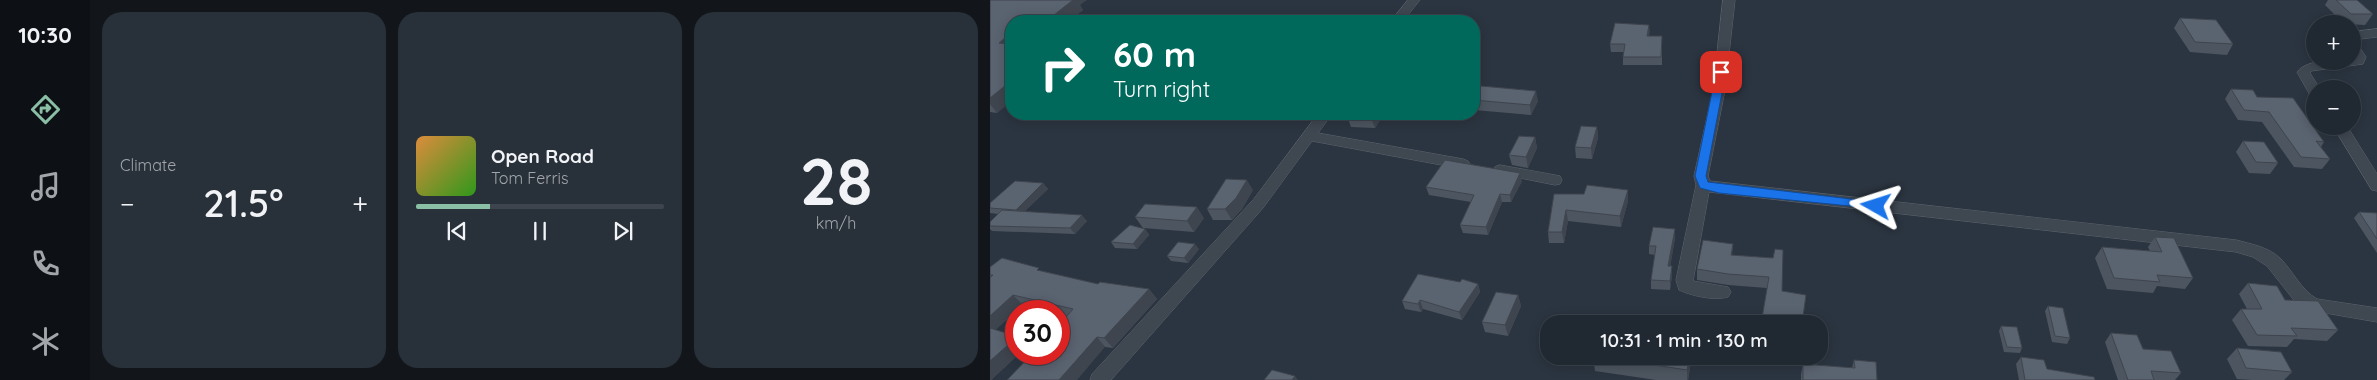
<!DOCTYPE html>
<meta charset="utf-8">
<style>
body{margin:0;font-family:Quicksand,sans-serif;background:#283039;color:#f1f3f6;height:100vh;display:flex;flex-direction:column;font-size:19px;white-space:nowrap}
*{box-sizing:border-box;margin:0}
p{font-size:16px;color:#a2a6ab}
.icon{flex:none;width:28px;height:28px;fill:none;stroke:currentColor;stroke-width:2;stroke-linecap:round;stroke-linejoin:round}
.map{position:relative;flex:1;overflow:hidden}
.panel{display:flex;flex-direction:column;gap:12px;padding:12px;background:#12161b;width:900px}
.panel>*{flex:none}
.top-card{position:absolute;left:15px;top:15px;width:475px;height:105px;border-radius:20px;box-shadow:0 2px 12px #0003,0 0 0 1px #3d444d;background:#00695c;color:#fff;overflow:hidden}
.fabs{position:absolute;left:1316px;top:15px;display:grid;gap:10px}
.fabs a{display:grid;place-items:center;width:55px;height:55px;border-radius:50%;background:#202831;box-shadow:0 2px 12px #0003,0 0 0 1px #3d444d;font-size:25px}
.speed{position:absolute;left:15px;top:300px;display:flex;gap:10px;font-size:25px;font-weight:700;text-align:center}
.speed>*{display:grid;place-content:center;width:65px;height:65px;border-radius:50%;background:#202831;box-shadow:0 2px 12px #0003,0 0 0 1px #3d444d;line-height:1}
.speed .limit{border:8px solid #d22;background:#fff;color:#111}
.pin{position:absolute;display:grid;place-items:center;width:42px;height:42px;color:#fff;margin:-21px;border-radius:10px;box-shadow:0 2px 8px #0006}
.me{position:absolute;width:55px;margin:-28px;rotate:276deg;stroke-linejoin:round;filter:drop-shadow(0 0 4px #0008)}
.turn{display:flex;align-items:center;gap:18px;height:105px;padding:0 25px;font-size:22px}
.turn .icon{width:65px;height:65px;stroke-width:2.5}
.turn b{display:block;font-size:35px;line-height:42px}
.big{font-size:38px;font-weight:600;line-height:1.1}
.panel .card{flex:1;display:flex;flex-direction:column;justify-content:center;gap:8px;min-width:0;padding:0 18px;border-radius:20px;background:#283039}
.panel .dial{align-items:center;gap:0}
.dial b{font-size:65px;line-height:1}
.song{display:flex;align-items:center;gap:15px}
.cover{width:60px;height:60px;border-radius:8px;background:linear-gradient(135deg,hsl(30 70% 55%),hsl(110 70% 35%))}
.played{height:5px;border-radius:2px;background:linear-gradient(90deg,#8abfa5 30%,#3d444d 30%)}
.keys{display:flex;justify-content:space-around;direction:ltr}
.heat{display:flex;justify-content:space-between;align-items:center;font-size:28px;direction:ltr}
.panel .tiles{flex:1;display:grid;gap:12px;grid-template-columns:repeat(3,1fr)}
.trip{position:absolute;left:550px;top:315px;width:288px;height:50px;border-radius:20px;background:#202831;box-shadow:0 2px 12px #0003,0 0 0 1px #3d444d;font-weight:600;line-height:50px;text-align:center}
main{display:flex;flex:1;min-height:0}
.tabs{display:flex;flex-direction:column;width:90px;justify-content:space-around;align-items:center;background:#0d1014;color:#a2a6ab}
.tabs .icon{width:35px;height:35px}
.tabs .on{color:#8abfa5}
.tabs b{font-size:22px;color:#f1f3f6}
.map>svg:first-child{display:block}
.lines{fill:none;stroke-linecap:round;stroke-linejoin:round}
.minor-casing{stroke:#5d656e;stroke-width:1}
.minor{fill:#3f4751;fill-rule:evenodd}
.wall{fill:#4d5560}
.shaded-wall{fill:#3f454e}
.building{fill:#5a6370;stroke:#3f454e}
.route{fill:#1a73e8;stroke:#114b97}
</style>
<main>
<nav class="tabs">
<b>10:30</b>
<svg class="icon on" aria-label="directions" viewBox="0 0 24 24"><path d="M12 3l9 9-9 9-9-9zM9 14v-3h6M13 9l2 2-2 2"/></svg>
<svg class="icon" aria-label="music" viewBox="0 0 24 24"><path d="M9 18V5l10-2v13"/><circle cx="6" cy="18" r="3"/><circle cx="16" cy="16" r="3"/></svg>
<svg class="icon" aria-label="phone" viewBox="0 0 24 24"><path d="M5 4h4l2 5-3 2q2 4 5 5l2-3 5 2v4C11 20 4 13 5 4z"/></svg>
<svg class="icon" aria-label="climate" viewBox="0 0 24 24"><path d="M12 3v18M4 7l16 10M4 17L20 7"/></svg>
</nav>
<section class="panel">
<div class="tiles">
<div class="card"><p>Climate</p>
<div class="heat"><a>−</a><b class="big">21.5°</b><a>+</a></div>
</div>
<div class="card">
<div class="song"><i class="cover"></i><div><b>Open Road</b><p>Tom Ferris</p></div></div>
<div class="played"></div>
<div class="keys"><svg class="icon" aria-label="previous" viewBox="0 0 24 24"><path d="M18 5L8 12l10 7zM5 5v14"/></svg><svg class="icon" aria-label="pause" viewBox="0 0 24 24"><path d="M8 5v14M16 5v14"/></svg><svg class="icon" aria-label="next" viewBox="0 0 24 24"><path d="M6 5l10 7-10 7zM19 5v14"/></svg></div>
</div>
<div class="card dial"><b>28</b><p>km/h</p></div>
</div>
</section>
<div class="map">
<svg width="1387" height="380" viewBox="0 0 1387 380">
<rect width="100%" height="100%" fill="#2b3541"/>
<g class="lines">
<defs>
<path id="minor" d="M418,0h12l-17,21h-12z
M733,0h12l-10,90 -17,86 2,5 526,59c15,4 32,7 44,18 13,13 21,32 37,41l60,9v14l-69,-12 -11,-6 -30,-38 -14,-9 -17,-5 -527,-60 -16,89 35,6 3,5 -3,5c-14,4 -36,-1 -49,-7l-3,-10 20,-95 -2,-9 19,-86z
M1387,29v8l-25,3v-8z
M1362,41l4,1 10,15 -3,7 -52,7 -1,2 10,16h-5v7l-5,-1 -13,-23c11,-14 39,-11 55,-11z
M328,114h14l-14,19 145,26 5,2 2,3 -2,3 -5,2 -151,-28 -49,67 -152,172h-21l2,-6 161,-174z
M1343,126h14l30,48v17l-5,-1z
M510,165l55,10 5,1 2,4 -2,4 -5,1 -60,-12 -2,-3 2,-3z"/>
</defs>
<use href="#minor" class="minor-casing"/>
<use href="#minor" class="minor"/>
</g>
<path class="wall" d="M0,0l90,5 3,5 -14,11h-58v80l-14,12 -7,-1z
M1338,0h29l16,14 -8,11 -21,-1 -19,-19z
M1190,18l53,26 -6,11 -37,-3 -16,-24z
M659,25v11l13,8v21h-39v-8l1,-5h-13l-1,-8z
M1241,89l26,8 67,45 -3,5 9,12 -8,10 -28,-2 -32,-45 -24,-2 -13,-21z
M484,97l64,4 -7,14 -57,-5z
M394,114l-9,14 -24,-1 -4,-11z
M607,127l1,11 -6,21 -16,-1 -1,-11z
M545,137l2,11 -9,20 -16,-3 -3,-10z
M1253,141l35,22 -8,11 -21,-1 -13,-21z
M532,181l-11,21h-9l-14,33 -25,-2 -3,-8 11,-23 -42,-7 -3,-8z
M53,183l5,6 -23,22 62,10 -12,13 -83,-3 -2,-2v-7l8,-8 -8,-1v-10z
M263,190l-11,19 -10,11h-19l-6,-11z
M564,194l74,7 -7,26 -53,-6 -4,22h-15l-1,-11z
M1369,212l18,1v40l-23,-35z
M145,217l69,1 -10,14 -51,-4z
M155,229l4,6 -12,14 -22,-1 -4,-6z
M1165,237l38,41 -8,11 -28,-3 -4,7 -46,-4 -12,-31 7,-11 48,4 -2,-4z
M685,238l-5,28 2,9 -2,15 -19,-1v-9l4,-25 -6,-1v-8z
M743,244l-1,11 41,3 9,33 20,33 -35,-36 -39,-3 -31,-5v-11z
M209,249l-11,14 -17,-2 -4,-5z
M0,267l52,4 56,13 51,5 8,10 -44,49 -8,-1 -38,-31 -8,-2v-3h-10l-26,-6 -28,25 24,24 -28,26h-1z
M470,282l18,2 2,8 -18,28 -39,-11 -2,3 -16,-3 -3,-8z
M1258,283l37,17 53,30 -11,11 -33,-2 -7,8 -39,-1 -16,-26 9,-11h6l-8,-15z
M528,295l3,11 -13,30 -23,-4 -3,-10z
M1058,306l22,32 -3,6 -15,-2 -7,-31z
M1011,326l21,22 -2,5 -16,-1 -5,-21z
M1121,333l32,16 38,24 -6,7h-57l-13,-38z
M1247,348l55,24 -8,8h-32l-15,-1 -10,-20z
M603,356h99l-4,24h-32l-61,-9z
M1031,357l26,12 48,11h-76l-3,-16z
M864,360l23,20h-76v-6l2,-10 49,4z"/>
<path class="shaded-wall" d="M79,0h18l-7,5 3,5 -14,11h-19l-1,-2z
M41,18l2,3h-6z
M659,25l1,7 -3,12v-8z
M21,33v19l-12,-9z
M21,81v20l-14,12 -7,-9v-6z
M546,91l2,10 -7,14 -1,-10z
M383,114h11l-9,14 -4,-10z
M607,127l1,11 -6,21 -1,-11z
M545,137l2,11 -9,20 -2,-11z
M530,173l2,8 -11,21 -1,-7z
M257,180l6,10 -11,19 -10,11 -7,-11z
M53,183l5,6 -27,26 -5,-5z
M638,190v11l-7,26 -1,-11z
M510,194l2,8 -14,33 -2,-8z
M207,207l7,11 -10,14 -7,-11z
M576,210l2,11 -4,22 -2,-11z
M92,215l5,6 -12,13 -5,-6z
M155,229l4,6 -12,14 -4,-5z
M685,229v9l-6,37 -1,-9z
M205,244l4,5 -11,14 -4,-5z
M682,266v9l-2,15v-9z
M488,284l2,8 -18,28 -3,-8z
M159,289l8,10 -44,49 -9,-10z
M23,295l10,10 -33,30v-19z
M528,295l3,11 -13,30 -3,-11z
M430,300l3,9 -2,3 -3,-8z
M107,337l8,10 -28,33h-18z
M26,338v16h3l-28,26h-1v-19z
M700,356h2l-4,24h-1v-10z
M305,376l3,4h-6z"/>
<path class="building" d="M0,0h83l-24,19 -18,-1 -4,3h-16v12l-12,10 12,1v37l-21,17z
M1346,0h21l16,14h-22z
M1190,18l36,2 17,24 -38,-2z
M625,23l34,2 -2,11h15l-1,21h-38l2,-13h-15z
M491,86l55,5 -6,14 -56,-5v-3z
M1241,89l22,1 4,7 36,1 31,44 -8,-1 14,18 -29,-2 -32,-45 -25,-2z
M359,114h24l-2,4 -24,-2z
M591,126l16,1 -6,21 -16,-1z
M529,136l16,1 -9,20 -17,-2z
M1253,141l21,1 14,21 -22,-1z
M455,160l75,13 -10,22 -10,-1 -14,33 -26,-2 14,-30 -48,-8z
M236,179l21,1 -11,18 -11,11h-18z
M25,181l28,2 -27,27 -26,-2v-5z
M597,185l41,5 -8,26 -54,-6 -4,22h-14l6,-38h30z
M155,204l52,3 -10,14 -52,-4z
M12,210l80,5 -12,13 -80,-2v-4z
M1369,212l18,1v26z
M140,225l15,4 -12,15 -22,-2z
M663,227l22,2 -7,37h4l-2,15 -19,-1 5,-34h-7z
M1165,237l19,1 19,40 -36,-3 3,7 -46,-4 -12,-31 60,5z
M713,240l30,4 -2,11 42,3 2,-9 8,1 -1,41 24,4 -4,29h-41l8,-47 -41,-3 -31,-5z
M188,242l17,2 -11,14 -17,-2z
M12,258l37,10 -2,2 61,14 2,-2 49,7 -45,49 -7,-1 -38,43h-52l25,-26h27v-29l14,-16 -60,-14 -23,21v-38l3,-3h-3v-8z
M428,274l42,8 2,-3 16,5 -19,28 -39,-12 -2,4 -16,-3z
M1258,283l29,3 8,14 33,1 20,29 -47,-2 6,8 -40,-1 -16,-26h21z
M506,292l22,3 -13,30 -23,-3z
M1058,306l15,2 7,30 -15,-2z
M1011,326l16,1 5,21 -15,-1z
M0,328l26,8v2l-26,23z
M1121,333l26,2 6,14 28,2 10,22 -30,-2 3,9h-26z
M1247,348l44,4 11,20 -46,-4z
M606,356h94l-3,14z
M1031,357l23,3 3,9 47,8 1,3h-70z
M864,360l22,2 1,18h-74v-16l52,4z
M282,370l23,6 -3,4h-28z"/>
<path class="route" d="M731,69l5,3 -20,104 2,6 168,20 4,1 2,3 -2,3 -161,-16 -19,-5 -5,-12 21,-104z"/>
</svg>
<div class="fabs">
<a>+</a>
<a>−</a>
</div>
<div class="speed"><div class="limit">30</div></div>
<div class="pin" style="left:731px;top:72px;background:#d93025"><svg class="icon" aria-label="arrive" viewBox="0 0 24 24"><path d="M6 21V4h12l-3 4 3 4H6"/></svg></div>
<svg class="me" style="left:886px;top:206px" viewBox="-20 -20 40 40"><path d="M0-17L14 15 0 8-14 15z" fill="#1a73e8" stroke="#fff" stroke-width="4"/></svg>
<div class="trip">10:31 · 1 min · 130 m</div>
<div class="top-card">
<div class="turn"><svg class="icon" aria-label="right" viewBox="0 0 24 24"><path d="M7 20v-9h11M14 6l5 5-5 5"/></svg><div><b>60 m</b>Turn right</div></div>
</div>
</div>
</main>
